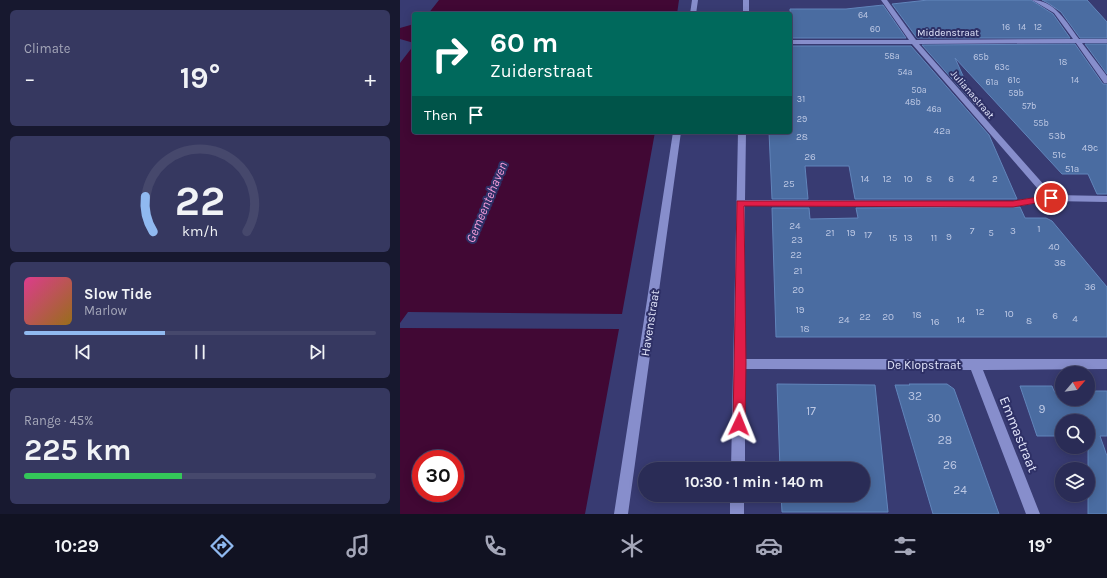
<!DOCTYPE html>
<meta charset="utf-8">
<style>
body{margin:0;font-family:Karla,sans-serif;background:#363860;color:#f1f3f6;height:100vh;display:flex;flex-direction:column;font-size:15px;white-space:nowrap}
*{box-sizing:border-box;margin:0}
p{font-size:13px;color:#a5a7b9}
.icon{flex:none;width:22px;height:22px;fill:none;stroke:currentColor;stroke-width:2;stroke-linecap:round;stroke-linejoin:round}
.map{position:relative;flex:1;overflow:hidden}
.side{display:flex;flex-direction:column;gap:10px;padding:10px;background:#17182f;width:400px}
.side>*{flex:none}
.hud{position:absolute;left:12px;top:12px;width:380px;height:122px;border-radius:4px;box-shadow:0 2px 10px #0003,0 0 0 1px #46486c;background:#00695c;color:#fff;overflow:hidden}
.needle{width:26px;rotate:61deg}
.tools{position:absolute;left:655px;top:366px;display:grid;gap:8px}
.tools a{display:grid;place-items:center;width:40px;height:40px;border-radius:50%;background:#2a2c56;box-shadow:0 2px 10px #0003,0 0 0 1px #46486c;font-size:20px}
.speed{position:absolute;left:12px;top:450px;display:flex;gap:8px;font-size:20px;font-weight:700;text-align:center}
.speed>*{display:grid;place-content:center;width:52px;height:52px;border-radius:50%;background:#2a2c56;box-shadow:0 2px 10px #0003,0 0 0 1px #46486c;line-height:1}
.speed .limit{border:6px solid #d22;background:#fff;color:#111}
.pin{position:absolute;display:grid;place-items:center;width:34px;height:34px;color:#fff;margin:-17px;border:2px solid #fff;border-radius:50%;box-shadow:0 1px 4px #0007}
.me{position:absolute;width:44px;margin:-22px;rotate:2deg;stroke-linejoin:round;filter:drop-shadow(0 0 3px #0008)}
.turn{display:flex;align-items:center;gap:14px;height:84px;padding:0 12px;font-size:18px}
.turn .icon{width:52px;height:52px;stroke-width:2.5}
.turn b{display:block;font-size:28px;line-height:34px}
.then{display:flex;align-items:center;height:38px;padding:0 12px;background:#0003;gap:8px;font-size:15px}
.big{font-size:30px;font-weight:700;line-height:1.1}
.side .card{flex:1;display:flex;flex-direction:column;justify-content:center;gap:6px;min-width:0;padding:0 14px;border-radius:6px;background:#363860}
.side .dial{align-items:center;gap:0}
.dial svg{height:104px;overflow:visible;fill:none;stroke:#46486c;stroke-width:7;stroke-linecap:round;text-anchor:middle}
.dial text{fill:#f1f3f6;stroke:none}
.song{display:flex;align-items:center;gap:12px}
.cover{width:48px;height:48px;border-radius:6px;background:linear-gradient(135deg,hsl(330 70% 55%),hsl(40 70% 35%))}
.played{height:4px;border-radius:2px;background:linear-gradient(90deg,#90b9f0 40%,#46486c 40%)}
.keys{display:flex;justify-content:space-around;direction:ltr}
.heat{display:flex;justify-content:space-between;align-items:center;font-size:22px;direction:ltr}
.charge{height:6px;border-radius:3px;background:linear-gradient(90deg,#34c759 45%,#46486c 0)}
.trip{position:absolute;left:238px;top:462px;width:232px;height:40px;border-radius:20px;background:#2a2c56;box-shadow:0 2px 10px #0003,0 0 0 1px #46486c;font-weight:700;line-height:40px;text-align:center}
.tab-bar{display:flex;height:64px;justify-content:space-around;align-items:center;background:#111222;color:#a5a7b9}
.tab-bar .icon{width:28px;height:28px}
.tab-bar .selected{color:#90b9f0}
.tab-bar b{font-size:18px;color:#f1f3f6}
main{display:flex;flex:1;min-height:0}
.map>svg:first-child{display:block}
.water{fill:#410834;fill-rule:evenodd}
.building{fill:#4a6ca1;stroke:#6185bb}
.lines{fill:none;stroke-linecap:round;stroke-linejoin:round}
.minor{fill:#878ecc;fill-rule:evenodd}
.route{fill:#e11d48;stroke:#92132f}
.labels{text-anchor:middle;stroke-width:4;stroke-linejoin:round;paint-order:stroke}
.far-number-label{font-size:9px;fill:#bdc8e4}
.far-street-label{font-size:10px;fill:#e3e6fb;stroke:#2e3066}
.number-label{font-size:10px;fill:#bdc8e4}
.street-label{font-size:12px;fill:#e3e6fb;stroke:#2e3066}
.near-number-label{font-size:12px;fill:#bdc8e4}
.water-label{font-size:13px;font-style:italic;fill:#f69ddb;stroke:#2e3066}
.near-street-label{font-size:14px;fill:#e3e6fb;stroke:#2e3066}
</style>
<main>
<section class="side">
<div class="card"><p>Climate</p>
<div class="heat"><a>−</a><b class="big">19°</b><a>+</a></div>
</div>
<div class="card dial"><svg viewBox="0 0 100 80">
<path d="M14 69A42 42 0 1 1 86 69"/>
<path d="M14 69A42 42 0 0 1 8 42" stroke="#90b9f0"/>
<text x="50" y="56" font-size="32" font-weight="700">22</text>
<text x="50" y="72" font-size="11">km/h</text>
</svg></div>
<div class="card">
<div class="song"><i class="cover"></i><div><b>Slow Tide</b><p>Marlow</p></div></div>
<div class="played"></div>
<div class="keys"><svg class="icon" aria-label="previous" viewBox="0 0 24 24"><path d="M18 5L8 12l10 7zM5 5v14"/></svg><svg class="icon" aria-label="pause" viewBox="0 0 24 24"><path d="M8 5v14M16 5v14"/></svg><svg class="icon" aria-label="next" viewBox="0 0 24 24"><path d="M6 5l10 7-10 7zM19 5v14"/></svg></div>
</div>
<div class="card"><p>Range · 45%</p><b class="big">225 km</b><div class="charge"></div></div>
</section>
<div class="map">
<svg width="707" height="514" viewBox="0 0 707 514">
<rect width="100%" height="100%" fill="#383b72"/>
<path class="water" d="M39,0h240l-2,14h-249z
M14,24v19l-14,-4v-11z
M14,45v87h241l-33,182 -214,-2 -8,11v-260z
M0,328l219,1 -34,185h-185zM21,459h34v34h-34z"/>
<path class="building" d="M528,0h103l22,14 17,24h-153l-25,-34z
M642,0h45l20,22v16h-27l-19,-26 -13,-9z
M483,5l23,33h-116v-29h56z
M675,44l28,40h4v110h-10l-9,-20h-26l-107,-116 22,49 -55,-62z
M685,44h22v30z
M390,46h121l78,89 28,64h-162l-6,-33h-44l3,33h-36l-3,-67h21z
M620,207l5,11h21l6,3 55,66v50h-331l-4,-129h37l1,11 48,-1 -2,-10z
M377,384l98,1 13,127h-106l-1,-17h82v-26h-83z
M509,384h38l7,5 45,125h-66l-38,-129h15z
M620,386h32l2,5h8v8h26v-8h19v45h-7l7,20v58h-19v-93h-26v15h-25z"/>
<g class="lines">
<path class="minor" d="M292,0h6l-2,14h-6z
M343,0h6v14h-6z
M481,0h6l29,40 157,-1 -19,-26 -22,-13c23,0 35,23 47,39h28v4h-25l25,33v7h-3l-28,-40 -157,1 134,151 54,1v6l-56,-1 -38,6 -268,-1v153h362v10l-124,1 57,144h-14l-55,-144 -226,-1v100h-14l7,-337h8l-1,68 268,1 31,-5 -132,-152h-122v-4h119z
M273,132h8l-53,382h-14z
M330,495h14v19h-14z"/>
</g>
<path class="route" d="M651,195l3,1 2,2 -2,2 -41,7 -269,-1 2,158 -1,60 -2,3 -4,2 -4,-2 -2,-3 4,-223h276z"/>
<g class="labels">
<g class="far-number-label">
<text x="463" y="18">64</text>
<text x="606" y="30">16</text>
<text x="622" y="30">14</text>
<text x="638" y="30">12</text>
<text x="475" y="32">60</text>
<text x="492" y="59">58a</text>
<text x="581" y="60">65b</text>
<text x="663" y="65">18</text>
<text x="602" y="70">63c</text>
<text x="505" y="75">54a</text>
<text x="614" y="83">61c</text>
<text x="675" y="83">14</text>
<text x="592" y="85">61a</text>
<text x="519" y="93">50a</text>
<text x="616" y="96">59b</text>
<text x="401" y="102">31</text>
<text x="513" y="105">48b</text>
<text x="629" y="109">57b</text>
<text x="534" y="112">46a</text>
<text x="402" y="122">29</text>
<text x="641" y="126">55b</text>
</g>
<g class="far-street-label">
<text x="548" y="36">Middenstraat</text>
<text transform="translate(573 94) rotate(49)" y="4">Julianastraat</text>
</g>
<g class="number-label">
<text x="542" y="134">42a</text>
<text x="657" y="139">53b</text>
<text x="402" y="140">28</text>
<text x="690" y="151">49c</text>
<text x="659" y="158">51c</text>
<text x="410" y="160">26</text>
<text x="672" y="172">51a</text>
<text x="465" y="182">14</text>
<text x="487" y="182">12</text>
<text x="508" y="182">10</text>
<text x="529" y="182">8</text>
<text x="551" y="182">6</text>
<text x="572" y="182">4</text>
<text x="595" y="182">2</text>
<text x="389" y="187">25</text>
<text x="395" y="229">24</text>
<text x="639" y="232">1</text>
<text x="572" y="234">7</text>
<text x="613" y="234">3</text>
<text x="430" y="236">21</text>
<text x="451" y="236">19</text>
<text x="591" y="236">5</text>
<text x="468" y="238">17</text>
<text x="549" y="240">9</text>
<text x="493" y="241">15</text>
<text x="508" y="241">13</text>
<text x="534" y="241">11</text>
<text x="397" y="243">23</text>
<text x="654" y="250">40</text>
<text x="396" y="258">22</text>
<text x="660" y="266">38</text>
<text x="398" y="274">21</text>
<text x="690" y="290">36</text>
<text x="398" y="293">20</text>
<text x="400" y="313">19</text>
<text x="580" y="315">12</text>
<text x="609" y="317">10</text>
<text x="517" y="318">18</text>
<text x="655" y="319">6</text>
<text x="465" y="320">22</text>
<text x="488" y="320">20</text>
<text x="675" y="322">4</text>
<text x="444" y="323">24</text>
<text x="561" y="323">14</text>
<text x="629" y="324">8</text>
<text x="535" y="325">16</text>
<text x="405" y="332">18</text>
</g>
<g class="street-label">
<text transform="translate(250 323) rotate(-81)" y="4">Havenstraat</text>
<text x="524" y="369">De Klopstraat</text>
</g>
<g class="near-number-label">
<text x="515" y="400">32</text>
<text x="642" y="413">9</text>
<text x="411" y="415">17</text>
<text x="534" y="422">30</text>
<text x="545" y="444">28</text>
<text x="550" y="469">26</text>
<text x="560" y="494">24</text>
</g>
<g class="water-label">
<text transform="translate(86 202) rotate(-67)" y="5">Gemeentehaven</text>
</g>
<g class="near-street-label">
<text transform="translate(619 434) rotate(68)" y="5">Emmastraat</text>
</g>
</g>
</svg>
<div class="tools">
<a><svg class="needle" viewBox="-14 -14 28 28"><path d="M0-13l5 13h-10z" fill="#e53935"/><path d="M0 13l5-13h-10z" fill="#a5a7b9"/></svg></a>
<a><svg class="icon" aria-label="search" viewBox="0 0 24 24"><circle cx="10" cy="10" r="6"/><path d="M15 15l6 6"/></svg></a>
<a><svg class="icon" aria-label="layers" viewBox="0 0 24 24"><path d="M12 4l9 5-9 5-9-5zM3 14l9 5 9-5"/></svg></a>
</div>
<div class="speed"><div class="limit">30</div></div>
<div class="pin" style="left:651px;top:198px;background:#d93025"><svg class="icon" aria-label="arrive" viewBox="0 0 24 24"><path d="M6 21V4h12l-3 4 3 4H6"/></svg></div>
<svg class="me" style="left:339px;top:424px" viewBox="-20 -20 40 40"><path d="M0-17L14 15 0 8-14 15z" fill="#e11d48" stroke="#fff" stroke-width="4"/></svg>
<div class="trip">10:30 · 1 min · 140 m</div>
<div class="hud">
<div class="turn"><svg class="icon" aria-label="right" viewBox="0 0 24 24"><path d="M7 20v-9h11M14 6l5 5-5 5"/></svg><div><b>60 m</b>Zuiderstraat</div></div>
<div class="then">Then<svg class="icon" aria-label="arrive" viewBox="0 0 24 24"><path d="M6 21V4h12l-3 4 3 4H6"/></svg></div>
</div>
</div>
</main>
<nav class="tab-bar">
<b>10:29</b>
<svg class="icon selected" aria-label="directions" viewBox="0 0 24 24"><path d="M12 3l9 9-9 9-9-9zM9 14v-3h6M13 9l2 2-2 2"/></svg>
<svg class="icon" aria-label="music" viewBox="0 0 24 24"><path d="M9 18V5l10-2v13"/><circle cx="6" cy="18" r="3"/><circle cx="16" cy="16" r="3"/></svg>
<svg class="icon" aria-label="phone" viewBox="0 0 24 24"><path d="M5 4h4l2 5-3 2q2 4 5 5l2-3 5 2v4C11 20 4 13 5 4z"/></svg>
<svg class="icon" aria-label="climate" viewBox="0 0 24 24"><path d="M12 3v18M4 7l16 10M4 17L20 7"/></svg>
<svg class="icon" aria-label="car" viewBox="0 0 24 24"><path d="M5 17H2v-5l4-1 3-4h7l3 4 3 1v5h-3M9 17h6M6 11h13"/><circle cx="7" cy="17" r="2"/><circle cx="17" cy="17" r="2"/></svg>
<svg class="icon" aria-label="filters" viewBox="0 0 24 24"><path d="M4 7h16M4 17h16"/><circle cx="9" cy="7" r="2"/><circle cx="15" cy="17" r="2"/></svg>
<b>19°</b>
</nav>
